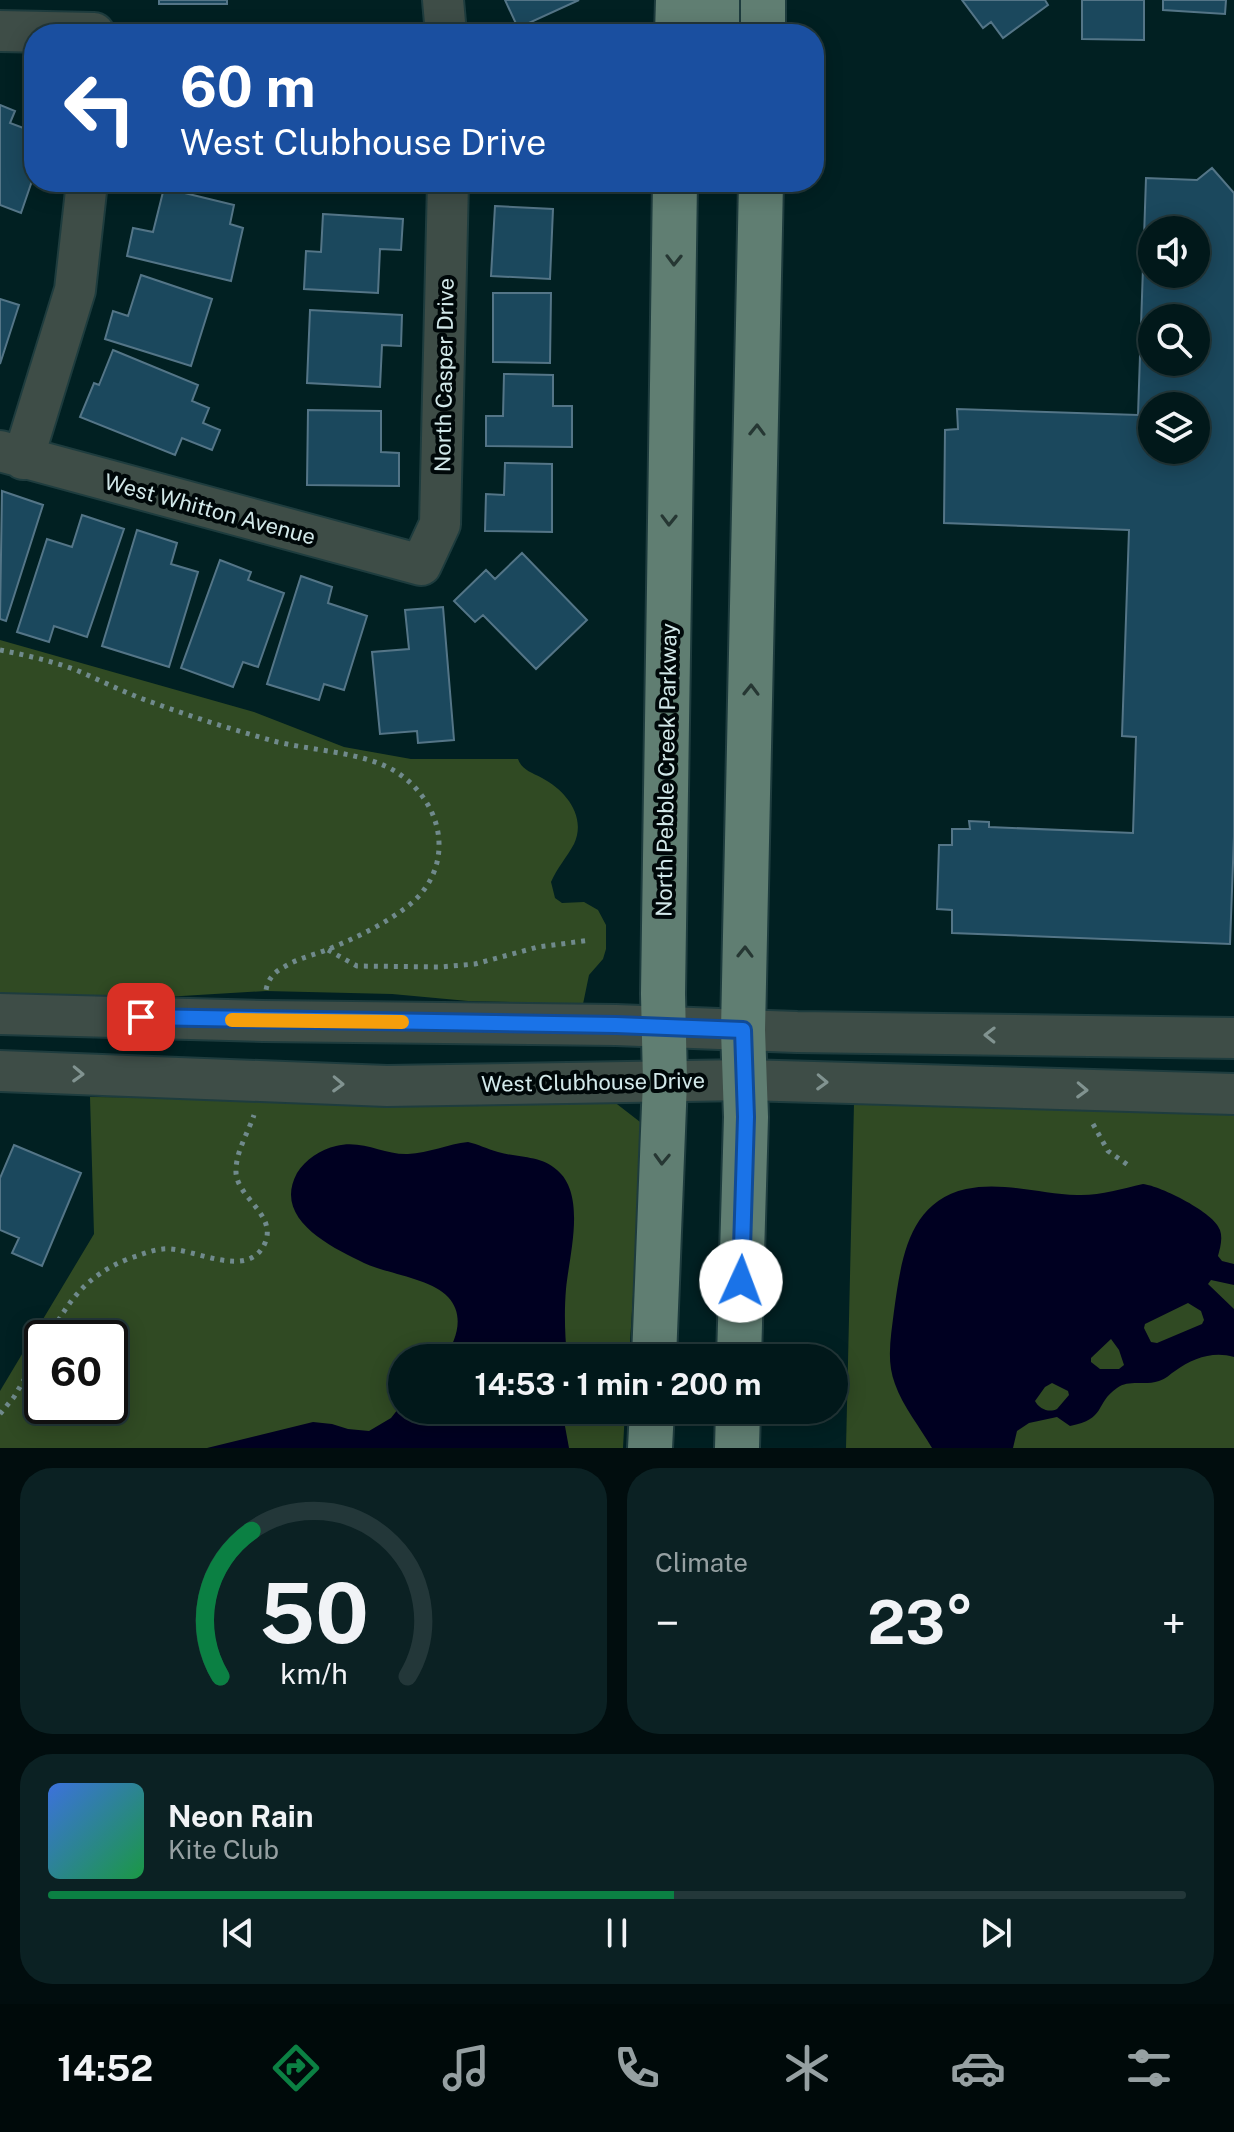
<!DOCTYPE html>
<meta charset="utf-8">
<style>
body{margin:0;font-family:"Public Sans",sans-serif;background:#0b2123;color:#f1f3f6;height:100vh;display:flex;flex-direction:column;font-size:30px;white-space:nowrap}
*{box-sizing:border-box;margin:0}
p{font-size:26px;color:#96a0a2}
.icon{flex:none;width:44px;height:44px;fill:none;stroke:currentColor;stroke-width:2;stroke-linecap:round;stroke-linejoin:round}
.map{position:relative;height:1448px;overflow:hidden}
.side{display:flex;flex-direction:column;gap:20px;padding:20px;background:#010d0e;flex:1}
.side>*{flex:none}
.guide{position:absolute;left:24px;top:24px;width:800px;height:168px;border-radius:32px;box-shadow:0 4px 20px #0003,0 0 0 2px #233739;background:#1a4fa0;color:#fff;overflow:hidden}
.controls{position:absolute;left:1138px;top:216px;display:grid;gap:16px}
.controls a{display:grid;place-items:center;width:72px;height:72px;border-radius:50%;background:#01181a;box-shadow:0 4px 20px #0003,0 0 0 2px #233739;font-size:40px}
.speed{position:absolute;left:24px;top:1320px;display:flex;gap:16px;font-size:40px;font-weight:700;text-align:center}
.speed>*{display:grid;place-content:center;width:104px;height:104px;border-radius:50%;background:#01181a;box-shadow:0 4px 20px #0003,0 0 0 2px #233739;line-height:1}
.speed .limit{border:4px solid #111;border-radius:12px;background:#fff;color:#111}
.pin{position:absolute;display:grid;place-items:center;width:68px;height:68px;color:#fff;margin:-34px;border-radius:16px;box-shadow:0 4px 12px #0006}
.me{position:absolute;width:88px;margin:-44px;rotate:2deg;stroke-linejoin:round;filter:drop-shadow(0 0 6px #0008)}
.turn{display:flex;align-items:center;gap:28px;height:168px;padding:0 24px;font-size:36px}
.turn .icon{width:104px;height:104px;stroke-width:2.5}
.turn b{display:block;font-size:56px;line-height:68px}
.big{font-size:60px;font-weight:700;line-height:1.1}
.side .card{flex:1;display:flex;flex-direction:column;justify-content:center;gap:12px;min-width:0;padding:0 28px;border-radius:32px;background:#0b2123}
.side .dial{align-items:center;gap:0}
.dial svg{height:208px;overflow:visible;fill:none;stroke:#233739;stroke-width:7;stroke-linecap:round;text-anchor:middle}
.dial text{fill:#f1f3f6;stroke:none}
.song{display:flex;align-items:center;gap:24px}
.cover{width:96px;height:96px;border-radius:12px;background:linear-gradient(135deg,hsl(220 70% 55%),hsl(140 70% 35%))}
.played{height:8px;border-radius:4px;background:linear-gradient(90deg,#0b8043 55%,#233739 55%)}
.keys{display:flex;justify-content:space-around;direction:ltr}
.heat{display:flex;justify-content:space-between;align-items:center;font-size:44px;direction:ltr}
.side .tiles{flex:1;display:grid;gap:20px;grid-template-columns:1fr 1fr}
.card:last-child{grid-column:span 2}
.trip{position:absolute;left:388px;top:1344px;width:460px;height:80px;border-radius:40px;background:#01181a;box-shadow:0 4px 20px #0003,0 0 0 2px #233739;font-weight:700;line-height:80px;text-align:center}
.dock{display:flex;height:128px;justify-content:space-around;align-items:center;background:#000a0a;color:#96a0a2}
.dock .icon{width:56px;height:56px}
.dock .on{color:#0b8043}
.dock b{font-size:36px;color:#f1f3f6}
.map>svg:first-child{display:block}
.green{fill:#304a23;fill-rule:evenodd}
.water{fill:#000021;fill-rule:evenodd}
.building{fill:#1b485d;stroke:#547587;stroke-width:2;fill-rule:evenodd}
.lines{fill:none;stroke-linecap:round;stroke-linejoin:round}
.minor-casing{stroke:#1e3c3e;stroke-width:44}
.major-casing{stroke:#1e3c3e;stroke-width:48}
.path{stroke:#708a8c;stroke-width:5;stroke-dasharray:4 6;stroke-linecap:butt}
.minor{stroke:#3e4d47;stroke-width:40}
.major{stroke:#607e72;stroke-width:44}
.oneway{stroke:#263733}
.oneway2{stroke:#819390}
.route-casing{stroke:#114b97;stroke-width:20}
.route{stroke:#1a73e8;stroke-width:14}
.slow{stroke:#f59e0b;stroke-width:14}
.labels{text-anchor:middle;stroke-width:8;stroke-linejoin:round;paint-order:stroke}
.street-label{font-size:22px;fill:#d2e8e9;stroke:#000809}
</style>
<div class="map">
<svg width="1234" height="1448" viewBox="0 0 1234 1448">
<rect width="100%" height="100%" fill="#012022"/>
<path class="green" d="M0,640l254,72 90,35 67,12h107c4,11 13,13 24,19 23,12 45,38 32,66 -7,13 -17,24 -23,38l4,16 7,5 22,-1 14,8 8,15v24l-3,10 -14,16 -6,29 -115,-3 -76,-7 -126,-3 -151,9 -115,-1z
M90,1097l523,4 31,24 -15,233h-227v52h223l-2,38h-623v-57l94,-157zM42,1338h68v68h-68z
M854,1103l380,7v338h-388z"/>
<path class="water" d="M468,1142c10,2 19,7 30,10 20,6 42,3 59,18 30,25 12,86 9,119 -2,24 -1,46 1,69h-123c13,-18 21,-43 4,-61 -16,-18 -60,-23 -84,-34 -33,-16 -92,-44 -67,-90 8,-13 24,-24 39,-27 26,-7 48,9 72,8 21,-1 40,-10 60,-12z
M1143,1184c18,2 72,29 77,46 3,9 0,18 -2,26l4,5 12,3v21l-23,-5 -3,4 26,25v48c-21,-6 -41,1 -59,14 -5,3 -9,8 -16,10 -14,5 -30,-2 -42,7 -23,16 -10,31 -47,38l-13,-9 -28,6 -12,8 -4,17h-81c-12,-21 -29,-41 -37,-64 -9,-23 -4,-48 -1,-73 7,-50 14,-109 72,-122 36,-8 74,5 111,6 22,1 44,-6 66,-11zM1188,1303l13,8 3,9 -2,4 -45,19 -6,-1 -7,-14 1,-4zM1111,1339l8,11 5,15 -5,4h-19l-9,-7v-4zM1052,1383l16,8 1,4 -12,14c-8,4 -18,0 -22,-8l10,-14z
M402,1404v6h160l7,38h-362l106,-26 19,2 16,5 21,2 22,-13z"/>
<path class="building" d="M159,0h68v4h-68z
M505,0h74l-61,28z
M962,0h83l3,5 -45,33 -12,-16 -8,6z
M1082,0h62v40l-62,-1z
M1163,0h63l-1,14 -62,-4z
M156,26h70v8h-70z
M306,31l96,2v1h-96z
M0,105l15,6 -5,12 24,9v43l-13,38 -21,-8z
M1212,168l22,25v643l-4,108 -278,-11v-23l-15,-1 2,-64h13v-16h18l-1,-8 20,1v5l144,6 3,-96 -14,-1 7,-206 -185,-7 1,-93 13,-1 -1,-20 181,6 8,-237 51,2zM1152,230h44v44h-44zM1152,318h44v44h-44zM1152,406h44v44h-44z
M292,182h69v6l-69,-1z
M495,182h58v11h-58z
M164,188l70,17 -4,19 13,4 -12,53 -104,-25 6,-28 20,4z
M495,206l58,3 -3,70 -59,-3z
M323,214l80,5 -2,31 -21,-1 -2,44 -74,-4 2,-38 15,1z
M141,275l71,24 -21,67 -86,-27 8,-28 15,5z
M493,293h58l-1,70 -57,-1z
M0,299l19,6 -19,59z
M310,310l92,5 -1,31 -19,-1 -2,42 -73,-4z
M113,350l85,35 -6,16 17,7 -6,15 17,7 -8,20 -30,-12 -7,17 -95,-38 14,-34 5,2z
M504,374l49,1v31h19v41l-86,-1v-30h17z
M308,410l73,1v41l18,1v33l-92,-1z
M505,463l47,1v68l-67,-1 1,-37 18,1z
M2,491l41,14 -37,116 -6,-2z
M82,515l42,14 -37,108 -33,-11 -5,16 -32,-10 30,-93 25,8z
M137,530l40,13 -6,21 27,8 -29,95 -67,-21z
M522,553l65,67 -51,49 -53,-54 -8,7 -21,-21 32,-31 9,9z
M220,560l31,12 -3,8 36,13 -26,74 -15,-5 -10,25 -52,-19z
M301,576l31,11 -4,16 39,13 -23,74 -20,-6 -5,16 -52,-16z
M443,607l11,133 -36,3 -1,-12 -37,3 -8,-82 37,-3 -4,-39z
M14,1145l67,28 -39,93 -30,-13 7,-15 -19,-8v-52z"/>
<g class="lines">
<defs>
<path id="minor" d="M443,0l3,34
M0,31l94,2
M0,451l421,114 19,-41 8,-342
M23,459l52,-169 12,-108
M0,1014l263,7 353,4 181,7 437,6
M0,1071l387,15 358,-6 489,14"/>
<path id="major" d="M677,34l1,-34
M717,34v-34
M763,34v-34
M654,1358l11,-277 -2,-87 12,-812
M739,1358l7,-241 -3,-87 18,-848
M650,1448l2,-38
M737,1448l1,-38"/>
</defs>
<use href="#minor" class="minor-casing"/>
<use href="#major" class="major-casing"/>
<path class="path" d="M0,650c25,5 52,11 76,20 26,11 51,24 78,33 38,14 77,26 116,37 38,11 95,11 128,33 50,34 57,100 6,136 -23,17 -49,29 -75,40 -15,6 -31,9 -45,18 -10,5 -16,12 -18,23
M328,950l29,16 83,1 35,-3 63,-17 53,-7
M1093,1124l15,27 20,14
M48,1338c22,-39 38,-62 80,-79 12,-4 23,-9 35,-10 29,-3 85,33 102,-6 12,-28 -27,-45 -29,-70 -1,-20 12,-40 18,-58
M0,1414l14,-17 28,-48"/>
<use href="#minor" class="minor"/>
<use href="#major" class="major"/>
</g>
<defs><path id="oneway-chevron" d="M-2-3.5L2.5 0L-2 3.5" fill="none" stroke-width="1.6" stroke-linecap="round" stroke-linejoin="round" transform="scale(2)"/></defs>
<g class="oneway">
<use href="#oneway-chevron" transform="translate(674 260) rotate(91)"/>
<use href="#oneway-chevron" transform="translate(757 430) rotate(-89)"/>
<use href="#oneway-chevron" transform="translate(669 520) rotate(91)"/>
<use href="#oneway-chevron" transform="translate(751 690) rotate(-89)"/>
<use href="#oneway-chevron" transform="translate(745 952) rotate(-89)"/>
<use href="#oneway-chevron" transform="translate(662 1159) rotate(92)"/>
</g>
<g class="oneway2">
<use href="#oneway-chevron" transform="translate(990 1035) rotate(-179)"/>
<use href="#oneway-chevron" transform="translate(78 1074) rotate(2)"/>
<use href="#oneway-chevron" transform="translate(822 1082) rotate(2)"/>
<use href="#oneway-chevron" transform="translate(338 1084) rotate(2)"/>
<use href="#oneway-chevron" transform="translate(1082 1090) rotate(2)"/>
</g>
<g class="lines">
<defs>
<path id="route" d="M141,1017l475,8 127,5 3,87 -5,164"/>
</defs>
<use href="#route" class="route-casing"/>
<use href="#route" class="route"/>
<path class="slow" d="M232,1020l170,2"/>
</g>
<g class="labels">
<g class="street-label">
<text transform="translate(444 375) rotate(-89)" y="8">North Casper Drive</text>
<text transform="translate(210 509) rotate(15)" y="8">West Whitton Avenue</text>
<text transform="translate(666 770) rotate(-89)" y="8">North Pebble Creek Parkway</text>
<text transform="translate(593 1082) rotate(-1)" y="8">West Clubhouse Drive</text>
</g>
</g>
</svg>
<div class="controls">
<a><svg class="icon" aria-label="sound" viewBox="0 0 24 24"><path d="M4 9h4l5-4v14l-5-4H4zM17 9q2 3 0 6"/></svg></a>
<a><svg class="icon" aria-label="search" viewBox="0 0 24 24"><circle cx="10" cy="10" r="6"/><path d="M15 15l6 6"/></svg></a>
<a><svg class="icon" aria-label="layers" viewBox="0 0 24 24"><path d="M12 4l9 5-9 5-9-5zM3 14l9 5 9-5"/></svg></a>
</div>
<div class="speed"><div class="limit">60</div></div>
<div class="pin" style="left:141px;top:1017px;background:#d93025"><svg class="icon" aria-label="arrive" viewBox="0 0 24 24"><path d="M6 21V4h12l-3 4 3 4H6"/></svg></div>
<svg class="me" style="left:741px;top:1281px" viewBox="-20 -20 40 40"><circle r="19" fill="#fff"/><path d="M0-13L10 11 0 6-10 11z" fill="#1a73e8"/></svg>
<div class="trip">14:53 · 1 min · 200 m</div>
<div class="guide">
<div class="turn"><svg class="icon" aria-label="left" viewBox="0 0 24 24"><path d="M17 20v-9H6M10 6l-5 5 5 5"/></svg><div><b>60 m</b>West Clubhouse Drive</div></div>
</div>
</div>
<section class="side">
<div class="tiles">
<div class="card dial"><svg viewBox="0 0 100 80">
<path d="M14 69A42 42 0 1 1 86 69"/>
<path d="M14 69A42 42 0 0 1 26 13" stroke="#0b8043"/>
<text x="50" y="56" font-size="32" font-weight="700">50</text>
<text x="50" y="72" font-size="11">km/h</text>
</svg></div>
<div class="card"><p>Climate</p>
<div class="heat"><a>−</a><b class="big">23°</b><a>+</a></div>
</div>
<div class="card">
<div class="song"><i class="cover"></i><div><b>Neon Rain</b><p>Kite Club</p></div></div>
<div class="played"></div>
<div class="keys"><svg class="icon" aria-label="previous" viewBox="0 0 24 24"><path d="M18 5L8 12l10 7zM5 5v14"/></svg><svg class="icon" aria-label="pause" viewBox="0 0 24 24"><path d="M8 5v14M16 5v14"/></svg><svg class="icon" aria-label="next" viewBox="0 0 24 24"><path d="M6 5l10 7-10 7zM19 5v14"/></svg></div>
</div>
</div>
</section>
<nav class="dock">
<b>14:52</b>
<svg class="icon on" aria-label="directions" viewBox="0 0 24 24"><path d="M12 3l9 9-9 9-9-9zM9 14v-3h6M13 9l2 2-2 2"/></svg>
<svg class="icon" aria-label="music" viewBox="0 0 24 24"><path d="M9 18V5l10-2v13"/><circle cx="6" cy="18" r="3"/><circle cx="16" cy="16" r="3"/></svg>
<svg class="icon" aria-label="phone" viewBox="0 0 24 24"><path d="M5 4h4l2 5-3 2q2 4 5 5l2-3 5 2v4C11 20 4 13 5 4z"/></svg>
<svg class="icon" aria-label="climate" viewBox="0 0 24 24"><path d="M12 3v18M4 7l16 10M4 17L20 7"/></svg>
<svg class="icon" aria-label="car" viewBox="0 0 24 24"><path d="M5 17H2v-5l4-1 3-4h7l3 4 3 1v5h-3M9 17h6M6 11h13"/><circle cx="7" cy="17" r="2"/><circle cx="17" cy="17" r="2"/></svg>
<svg class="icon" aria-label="filters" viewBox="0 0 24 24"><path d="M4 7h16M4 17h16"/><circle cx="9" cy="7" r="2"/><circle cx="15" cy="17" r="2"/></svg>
</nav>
